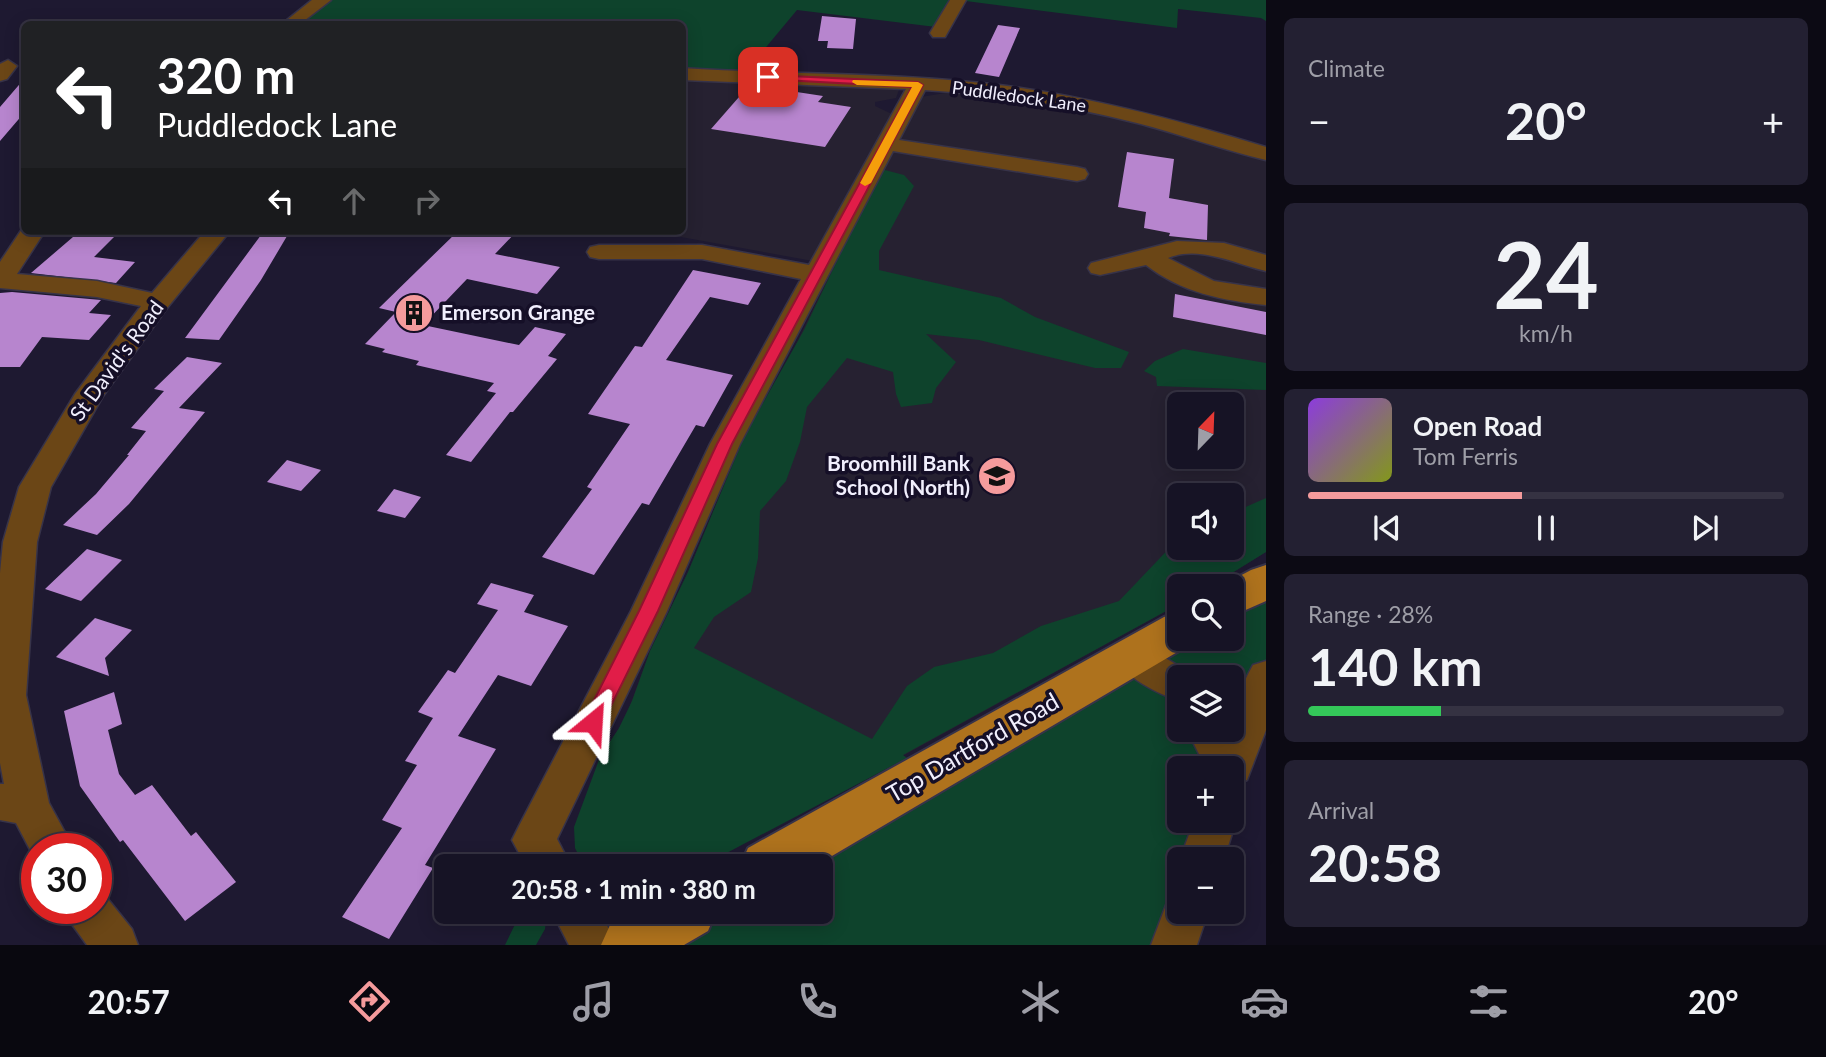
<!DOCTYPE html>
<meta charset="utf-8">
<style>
body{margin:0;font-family:Lato,sans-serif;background:#232032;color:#f1f3f6;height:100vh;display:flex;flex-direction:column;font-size:26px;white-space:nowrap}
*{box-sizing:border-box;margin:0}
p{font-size:23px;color:#9e9ea7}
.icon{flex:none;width:38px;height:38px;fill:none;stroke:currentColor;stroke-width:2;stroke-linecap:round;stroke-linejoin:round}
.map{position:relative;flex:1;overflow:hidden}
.drawer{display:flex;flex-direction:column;gap:18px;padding:18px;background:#0c0a14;width:560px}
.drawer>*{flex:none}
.banner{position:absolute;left:21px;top:21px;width:665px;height:214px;border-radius:10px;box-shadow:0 4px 18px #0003,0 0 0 2px #353242;background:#202124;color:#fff;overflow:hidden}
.needle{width:46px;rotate:23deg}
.tools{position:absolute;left:1167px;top:392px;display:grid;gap:14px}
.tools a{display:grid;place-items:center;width:77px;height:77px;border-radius:10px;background:#161325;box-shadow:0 4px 18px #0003,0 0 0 2px #353242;font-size:35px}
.speed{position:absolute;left:21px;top:833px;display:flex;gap:14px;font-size:35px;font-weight:700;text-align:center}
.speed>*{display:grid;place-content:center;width:91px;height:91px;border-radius:50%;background:#161325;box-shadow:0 4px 18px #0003,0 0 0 2px #353242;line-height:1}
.speed .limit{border:10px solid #d22;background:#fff;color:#111}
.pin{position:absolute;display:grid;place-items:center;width:60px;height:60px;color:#fff;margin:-30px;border-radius:14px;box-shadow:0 4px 10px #0006}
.me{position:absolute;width:77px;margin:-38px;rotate:27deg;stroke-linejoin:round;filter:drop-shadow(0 0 5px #0008)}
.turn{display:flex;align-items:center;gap:24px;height:147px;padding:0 21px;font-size:32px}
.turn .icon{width:91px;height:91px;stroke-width:2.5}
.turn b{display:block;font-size:49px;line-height:60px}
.lanes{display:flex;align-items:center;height:66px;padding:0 21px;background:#0003;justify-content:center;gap:35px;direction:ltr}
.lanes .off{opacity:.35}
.big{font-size:52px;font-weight:700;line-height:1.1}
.drawer .card{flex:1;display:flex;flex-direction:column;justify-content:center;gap:10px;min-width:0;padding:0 24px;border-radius:10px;background:#232032}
.drawer .dial{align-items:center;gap:0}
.dial b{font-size:91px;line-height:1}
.song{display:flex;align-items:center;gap:21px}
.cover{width:84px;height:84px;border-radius:10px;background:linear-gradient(135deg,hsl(270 70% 55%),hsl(70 70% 35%))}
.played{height:7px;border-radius:4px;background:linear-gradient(90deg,#f59b9c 45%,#353242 45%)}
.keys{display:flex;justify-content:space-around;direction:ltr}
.heat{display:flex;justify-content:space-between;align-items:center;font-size:38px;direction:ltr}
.charge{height:10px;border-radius:5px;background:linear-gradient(90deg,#34c759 28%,#353242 0)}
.trip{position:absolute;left:434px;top:854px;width:399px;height:70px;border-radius:10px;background:#161325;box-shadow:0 4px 18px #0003,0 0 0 2px #353242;font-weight:700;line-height:70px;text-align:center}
.tabs{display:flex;height:112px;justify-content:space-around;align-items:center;background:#09080f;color:#9e9ea7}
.tabs .icon{width:49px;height:49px}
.tabs .on{color:#f59b9c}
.tabs b{font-size:32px;color:#f1f3f6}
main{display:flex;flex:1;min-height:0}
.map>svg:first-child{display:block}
.education{fill:#262131;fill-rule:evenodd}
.green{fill:#0e432c}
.building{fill:#b785ce}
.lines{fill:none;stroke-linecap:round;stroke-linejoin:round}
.minor-casing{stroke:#373349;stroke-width:3}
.major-casing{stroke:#373349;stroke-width:4}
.minor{fill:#6b4616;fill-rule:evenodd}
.major{fill:#ae721d;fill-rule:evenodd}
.route{fill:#e11d48;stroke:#92132f;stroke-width:2}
.slow{fill:#f59e0b}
.labels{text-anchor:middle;stroke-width:7;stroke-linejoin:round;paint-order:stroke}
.far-street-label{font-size:18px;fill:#f1effd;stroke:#150f27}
.poi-label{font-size:21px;font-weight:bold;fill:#f1effd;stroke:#150f27;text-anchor:start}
.street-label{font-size:21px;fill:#f1effd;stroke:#150f27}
.near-street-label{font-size:24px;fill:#f1effd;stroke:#150f27}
</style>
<main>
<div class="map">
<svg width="1266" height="945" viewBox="0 0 1266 945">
<rect width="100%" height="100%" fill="#1e1931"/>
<path class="education" d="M683,77l217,10 -4,11 -21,4v4l17,8 -79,147 -165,-30h34z
M957,91l123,17 186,48v396l-55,34h-31l-1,18 -362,199 -217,-46 25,-38 25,-68 38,-79 57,-137 40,-68 64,-132 72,-138zM1180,404h52v53h-52zM1180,495h52v53h-52z"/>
<path class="green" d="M324,0h627l-15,27 -139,-17 -55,66 -59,-3 -1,-49h-391z
M958,0h308v21l-5,-3 -83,-9 -1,19z
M881,169l23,6 10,11 -35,65v19l122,28 34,19 94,35 -8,16h-26l-116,-28 -53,-6 30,28 -20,26 -4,15 -31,4 -5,-13 -3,-22 -46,-14 -40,49 -7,35 -14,39 -26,30 -2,47 -7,34 -37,25 -20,31 178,91 35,-53 27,-19 59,-14 48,-27 78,-25 60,-63 1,10h52v-35l34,-15v54l-55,34h-31l-1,18 -276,151 4,3 -205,108h-118l-9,-18 -1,-21 26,-70 19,-29 13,-27 18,-50 38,-79 57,-137 59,-105z
M1183,349l83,14v27l-109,-4 -1,-9 -12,-6 11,-10z
M1266,582v92l-35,94h-3l-19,-38h23v-53h-52l-45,-21 45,-17h52v-38z
M1133,657l46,31 1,42h26l20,38h-46v53h34l-13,38h-21v53h4l-11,33h-540l57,-33h131v-46h-52z
M521,912h26l-2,17 -9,16h-31z"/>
<path class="building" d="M822,16l34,3 -3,30 -26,-1 1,-7h-10z
M998,25l22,3 -21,49 -24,-4z
M24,79v34l-24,28v-34z
M746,89l29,2 2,-2 46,7 -5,6 33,5 -26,40 -114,-18z
M1127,152l47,7 -5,39 39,7 -1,35 -38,-4 1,-3 -26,-5 2,-16 -28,-5z
M80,231h40l-26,26 41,5 -19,21 -85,-10z
M264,231h26l-29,49 -42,60 -34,-2z
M458,231h59l-22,23 65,13 -23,27 -70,-15 -44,46 96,20 16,-18 31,7 -18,22 9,3 -44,53h-3l-39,50 -25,-7 50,-62 -9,-2 7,-8 -78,-18 3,-4 -37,-9 3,-3 -20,-5 31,-32 -17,-4z
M693,270l68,13 -13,22 -38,-8 -44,63 67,15 -29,52 -8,-2 -47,80 -7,-2 -48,72 -52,-18 50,-68 -5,-2 43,-63 -42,-10 47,-68 7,1z
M12,292l89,8 -12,13 22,2 -22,25 -47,-3 -22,30h-20v-74z
M1175,294l91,18v23l-93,-18z
M187,357l35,6 -43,45 26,4 -76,92 -32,31 -34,-10 33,-31 33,-39h-2l19,-24 -15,-3 33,-37 -10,-2z
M287,460l34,10 -20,21 -34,-9z
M394,489l27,8 -16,21 -28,-7z
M87,549l35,11 -41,41 -36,-12z
M491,583l43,12 -10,17 44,14 -37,60 -33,-11 -40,61 38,13 -71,116 8,3 -44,71 -47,-22 60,-89 -20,-8 35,-55 -12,-4 28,-43 -15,-6 30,-42 7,3 43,-63 -21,-6z
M95,618l37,12 -27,28 4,18 -53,-19z
M114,692l8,32 -14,6 11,44 16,21 17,-10 39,51 5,-4 40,50 -51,39 -62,-81 -3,2 -40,-56 -16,-75z"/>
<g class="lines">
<defs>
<path id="minor" d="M312,0h19l-31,24h-18z
M950,0h16l-21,37h-12l-3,-4z
M8,60l9,6 -10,13 -7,2v-17z
M682,68c108,7 218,4 325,18 88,12 174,35 259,61v13c-43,-10 -86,-26 -129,-37 -70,-18 -140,-28 -212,-33l-26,50 178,27 8,2 3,5 -3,5 -8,2 -184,-30 -153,293 -73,167 -110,228 14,27h-45l-14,-26 7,-14 112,-215 79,-167 91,-165 -99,-20h-103l-9,-2 -3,-5 3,-5 9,-2h103l107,20 97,-176 -224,-9z
M24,226v5h21l-28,43 80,7 55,12 53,-62h25l-63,77 -64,88 -52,91 -14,55 -11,153 23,108 25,46h-37v14l-21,-40 -16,-3v-36h4l-4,-21v-190l3,-31 16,-55 56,-93 66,-88 -44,-9 -97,-9v-26z
M1177,241l47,2 42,12v16c-31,-7 -66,-26 -98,-13l46,23 52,8v16c-42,-4 -86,-13 -120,-40l-46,10 -9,-2 -3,-5 3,-5z
M1132,641l13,5 49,29 1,2h-15v24c-22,-7 -56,-24 -67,-45l6,-10z
M1266,661v69l-19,50 -15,6v-18h-26l-19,-38h45c0,-23 10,-45 21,-65z
M1232,812l4,9 -12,38h-44l14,-38h38z
M96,890l7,3 29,36 6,16h-51l-16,-22 -7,-15h32z
M1180,892v20h28l-11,33h-46l18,-48z
M552,912h48l17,33h-48z"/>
<path id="major" d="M1266,565v36l-34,15v-30h-11l30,-16z
M1180,612v27h17l-1,2 -381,225h-75l8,-18 416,-231z
M635,912h81l-8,19 -24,14h-83l9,-20z"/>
</defs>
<use href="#minor" class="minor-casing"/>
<use href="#major" class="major-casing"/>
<use href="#minor" class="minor"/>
<use href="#major" class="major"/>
</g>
<path class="route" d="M768,75l150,7 5,3 -191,359 -74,167 -58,117 -7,2 -7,-2 -3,-6 56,-111 78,-167 195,-357 -148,-8 -1,-2z"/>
<path class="slow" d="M853,80l65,2 5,3 -52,98 -6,3 -5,-3 52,-96 -55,-2 -5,-3z"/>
<defs>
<symbol id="building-disc" viewBox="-11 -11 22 22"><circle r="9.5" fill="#f59b9c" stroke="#150f27"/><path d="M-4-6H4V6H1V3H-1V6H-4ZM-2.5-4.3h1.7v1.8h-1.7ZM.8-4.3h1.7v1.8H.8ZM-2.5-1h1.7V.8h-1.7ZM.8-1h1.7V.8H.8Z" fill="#111"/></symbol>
<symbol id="school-disc" viewBox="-11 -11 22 22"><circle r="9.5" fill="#f59b9c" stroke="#150f27"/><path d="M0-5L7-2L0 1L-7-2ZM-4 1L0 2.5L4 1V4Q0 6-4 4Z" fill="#111"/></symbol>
</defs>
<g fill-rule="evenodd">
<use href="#building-disc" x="392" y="291" width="44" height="44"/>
<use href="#school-disc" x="975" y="454" width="44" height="44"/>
</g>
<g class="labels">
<g class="far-street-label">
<text transform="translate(1019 97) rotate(8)" y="6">Puddledock Lane</text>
</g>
<g class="poi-label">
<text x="441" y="320">Emerson Grange</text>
<text x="970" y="471" text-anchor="end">Broomhill Bank<tspan x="970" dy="24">School (North)</tspan></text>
</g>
<g class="street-label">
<text transform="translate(117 361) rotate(-54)" y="7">St David's Road</text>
</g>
<g class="near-street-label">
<text transform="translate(973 748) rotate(-30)" y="8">Top Dartford Road</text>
</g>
</g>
</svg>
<div class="tools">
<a><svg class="needle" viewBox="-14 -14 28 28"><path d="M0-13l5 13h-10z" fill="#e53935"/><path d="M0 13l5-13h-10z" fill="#9e9ea7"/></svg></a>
<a><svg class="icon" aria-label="sound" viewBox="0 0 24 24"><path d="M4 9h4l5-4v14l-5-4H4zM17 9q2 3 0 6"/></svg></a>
<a><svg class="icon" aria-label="search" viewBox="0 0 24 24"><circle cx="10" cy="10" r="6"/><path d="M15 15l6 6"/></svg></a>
<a><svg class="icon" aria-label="layers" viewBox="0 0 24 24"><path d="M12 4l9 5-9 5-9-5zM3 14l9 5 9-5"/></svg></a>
<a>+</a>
<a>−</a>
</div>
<div class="speed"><div class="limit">30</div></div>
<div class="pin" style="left:768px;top:77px;background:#d93025"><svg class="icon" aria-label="arrive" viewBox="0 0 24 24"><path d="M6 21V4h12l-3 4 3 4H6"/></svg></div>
<svg class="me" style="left:593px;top:722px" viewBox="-20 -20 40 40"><path d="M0-17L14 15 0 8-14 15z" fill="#e11d48" stroke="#fff" stroke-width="4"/></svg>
<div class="trip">20:58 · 1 min · 380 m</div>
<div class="banner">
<div class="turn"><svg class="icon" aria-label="left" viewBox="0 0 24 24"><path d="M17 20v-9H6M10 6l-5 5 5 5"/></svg><div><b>320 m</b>Puddledock Lane</div></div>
<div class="lanes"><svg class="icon" aria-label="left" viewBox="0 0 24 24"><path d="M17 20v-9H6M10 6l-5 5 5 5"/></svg><svg class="icon off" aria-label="ahead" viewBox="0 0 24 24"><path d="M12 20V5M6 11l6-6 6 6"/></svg><svg class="icon off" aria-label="right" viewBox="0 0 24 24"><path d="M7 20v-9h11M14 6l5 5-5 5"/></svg></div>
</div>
</div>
<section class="drawer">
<div class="card"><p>Climate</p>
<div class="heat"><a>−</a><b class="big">20°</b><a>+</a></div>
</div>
<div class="card dial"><b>24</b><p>km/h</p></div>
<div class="card">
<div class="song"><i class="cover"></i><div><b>Open Road</b><p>Tom Ferris</p></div></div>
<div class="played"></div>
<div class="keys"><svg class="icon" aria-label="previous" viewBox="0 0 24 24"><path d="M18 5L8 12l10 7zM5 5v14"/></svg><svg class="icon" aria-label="pause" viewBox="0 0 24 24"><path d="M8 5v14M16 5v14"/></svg><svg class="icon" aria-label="next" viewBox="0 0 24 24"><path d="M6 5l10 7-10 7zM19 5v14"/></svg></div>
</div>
<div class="card"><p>Range · 28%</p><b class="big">140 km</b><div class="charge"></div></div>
<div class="card"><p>Arrival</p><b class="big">20:58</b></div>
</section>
</main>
<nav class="tabs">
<b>20:57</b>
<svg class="icon on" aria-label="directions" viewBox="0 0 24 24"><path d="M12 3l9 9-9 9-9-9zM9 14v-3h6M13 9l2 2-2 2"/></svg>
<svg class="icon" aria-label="music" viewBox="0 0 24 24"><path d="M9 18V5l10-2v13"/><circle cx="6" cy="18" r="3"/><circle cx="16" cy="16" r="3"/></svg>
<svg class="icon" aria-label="phone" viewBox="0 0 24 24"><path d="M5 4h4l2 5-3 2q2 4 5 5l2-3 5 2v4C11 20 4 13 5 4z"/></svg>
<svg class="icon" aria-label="climate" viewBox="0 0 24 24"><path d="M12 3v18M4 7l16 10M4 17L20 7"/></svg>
<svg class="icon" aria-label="car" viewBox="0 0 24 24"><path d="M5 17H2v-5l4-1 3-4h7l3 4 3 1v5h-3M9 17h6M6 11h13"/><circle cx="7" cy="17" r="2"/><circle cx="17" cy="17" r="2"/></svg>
<svg class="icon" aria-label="filters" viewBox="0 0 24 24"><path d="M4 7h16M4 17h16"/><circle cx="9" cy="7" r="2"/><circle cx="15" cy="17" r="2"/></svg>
<b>20°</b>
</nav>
